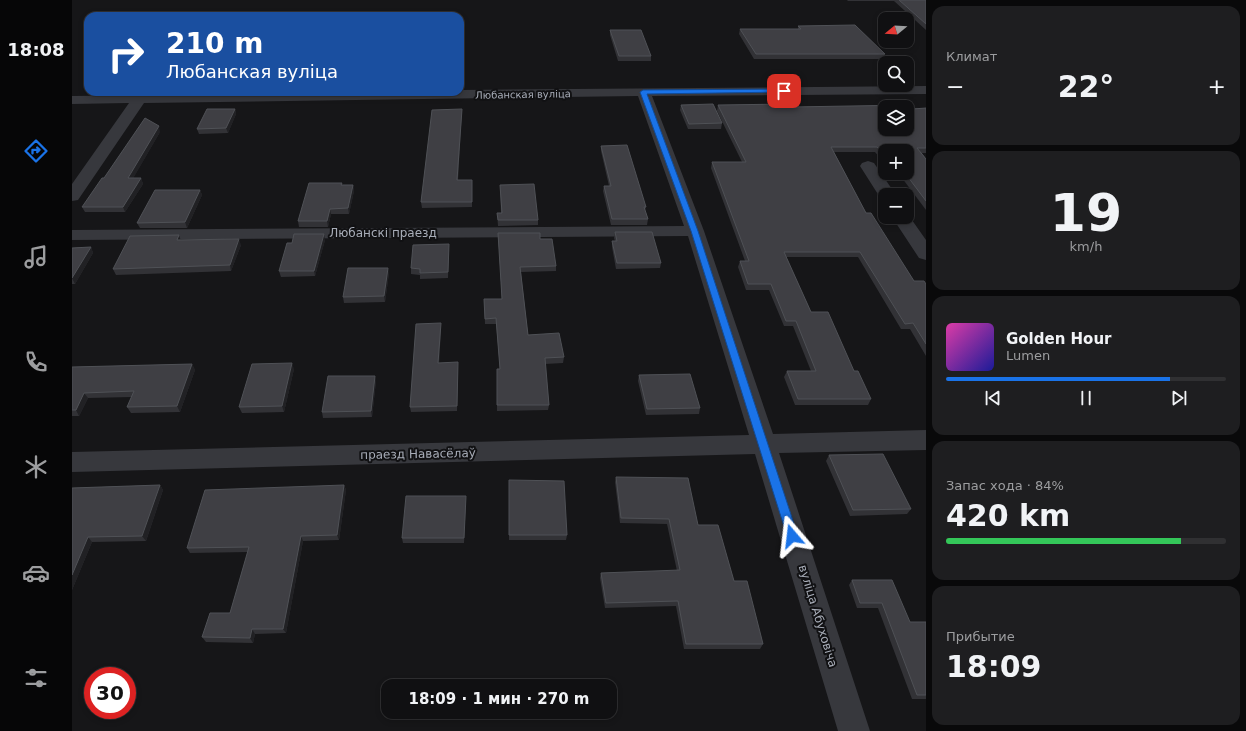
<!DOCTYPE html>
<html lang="ru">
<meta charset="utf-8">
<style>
body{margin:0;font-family:"DejaVu Sans",sans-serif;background:#1e1e20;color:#f1f3f6;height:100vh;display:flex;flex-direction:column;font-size:15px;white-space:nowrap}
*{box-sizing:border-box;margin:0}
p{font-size:13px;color:#9c9d9f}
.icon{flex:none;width:22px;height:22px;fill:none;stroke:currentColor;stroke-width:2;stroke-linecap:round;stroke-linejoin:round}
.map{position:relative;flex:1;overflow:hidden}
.details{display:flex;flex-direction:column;gap:6px;padding:6px;background:#09090a;width:320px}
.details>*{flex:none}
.guide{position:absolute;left:12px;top:12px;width:380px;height:84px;border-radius:12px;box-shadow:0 2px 6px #0003,0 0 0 1px #303032;background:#1a4fa0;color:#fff;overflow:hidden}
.needle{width:26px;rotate:252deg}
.tools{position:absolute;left:806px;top:12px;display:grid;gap:8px}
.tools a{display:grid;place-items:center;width:36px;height:36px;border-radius:8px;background:#101012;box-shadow:0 2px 6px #0003,0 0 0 1px #303032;font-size:20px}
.speed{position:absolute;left:12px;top:667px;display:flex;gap:8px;font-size:20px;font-weight:700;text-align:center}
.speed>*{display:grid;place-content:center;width:52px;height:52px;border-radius:50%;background:#101012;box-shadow:0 2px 6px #0003,0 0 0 1px #303032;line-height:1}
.speed .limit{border:6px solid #d22;background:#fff;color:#111}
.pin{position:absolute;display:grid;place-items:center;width:34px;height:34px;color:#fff;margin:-17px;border-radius:8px;box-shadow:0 2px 6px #0006}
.me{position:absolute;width:44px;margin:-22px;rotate:343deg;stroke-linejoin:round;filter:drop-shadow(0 0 3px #0008)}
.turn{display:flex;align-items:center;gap:14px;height:84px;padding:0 16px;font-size:18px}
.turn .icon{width:52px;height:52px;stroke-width:2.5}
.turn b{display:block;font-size:28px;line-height:34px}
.big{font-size:30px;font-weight:700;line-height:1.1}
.details .widget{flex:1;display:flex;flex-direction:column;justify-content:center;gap:6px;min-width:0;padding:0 14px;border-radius:12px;background:#1e1e20}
.details .dial{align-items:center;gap:0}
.dial b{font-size:52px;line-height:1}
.song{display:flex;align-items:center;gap:12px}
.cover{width:48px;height:48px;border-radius:6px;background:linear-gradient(135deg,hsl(320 70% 55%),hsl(240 70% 35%))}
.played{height:4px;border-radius:2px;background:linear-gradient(90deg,#1a73e8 80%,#303032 80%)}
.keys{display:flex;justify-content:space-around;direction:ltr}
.heat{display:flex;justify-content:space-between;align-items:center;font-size:22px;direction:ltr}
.charge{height:6px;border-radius:3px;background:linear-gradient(90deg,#34c759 84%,#303032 0)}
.trip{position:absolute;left:309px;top:679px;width:236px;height:40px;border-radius:12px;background:#101012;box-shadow:0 2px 6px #0003,0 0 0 1px #303032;font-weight:700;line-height:40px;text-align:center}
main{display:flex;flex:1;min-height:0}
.tabs{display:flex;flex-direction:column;width:72px;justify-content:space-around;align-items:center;background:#060607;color:#9c9d9f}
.tabs .icon{width:28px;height:28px}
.tabs .on{color:#1a73e8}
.tabs b{font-size:18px;color:#f1f3f6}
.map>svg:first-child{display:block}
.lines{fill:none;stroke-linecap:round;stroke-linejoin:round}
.minor{fill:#37383d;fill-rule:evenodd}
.wall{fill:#323236}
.shaded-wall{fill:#212124}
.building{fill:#3f3f44;stroke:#4f5156;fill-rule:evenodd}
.route{fill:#1a73e8;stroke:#114b97}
.labels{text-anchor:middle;stroke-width:4;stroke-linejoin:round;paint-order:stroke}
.far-street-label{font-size:10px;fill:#a8adb8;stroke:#111113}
.street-label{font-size:12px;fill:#a8adb8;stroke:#111113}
</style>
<main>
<nav class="tabs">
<b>18:08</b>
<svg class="icon on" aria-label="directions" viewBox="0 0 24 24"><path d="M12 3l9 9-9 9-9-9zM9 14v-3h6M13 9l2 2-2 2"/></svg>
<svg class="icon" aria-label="music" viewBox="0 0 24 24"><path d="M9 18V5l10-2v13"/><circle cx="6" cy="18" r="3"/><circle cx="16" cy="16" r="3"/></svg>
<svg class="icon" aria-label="phone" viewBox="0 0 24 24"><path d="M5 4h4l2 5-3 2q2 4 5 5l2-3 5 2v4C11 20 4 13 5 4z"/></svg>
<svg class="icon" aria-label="climate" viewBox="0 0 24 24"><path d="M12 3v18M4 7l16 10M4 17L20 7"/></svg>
<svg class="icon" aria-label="car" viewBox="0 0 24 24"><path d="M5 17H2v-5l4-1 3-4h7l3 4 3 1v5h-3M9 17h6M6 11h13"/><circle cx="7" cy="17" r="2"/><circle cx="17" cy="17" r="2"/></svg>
<svg class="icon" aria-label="filters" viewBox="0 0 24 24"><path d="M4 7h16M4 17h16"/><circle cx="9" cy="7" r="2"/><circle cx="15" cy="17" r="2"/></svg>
</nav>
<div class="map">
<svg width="854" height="731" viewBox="0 0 854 731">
<rect width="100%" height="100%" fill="#161618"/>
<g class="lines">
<path class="minor" d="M854,86v8l-274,2 52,135 69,203 153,-4v20l-147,3 91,278h-32l-83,-277 -683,18v-20l677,-17 -61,-199 -616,4v-10l612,-4 -46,-130 -494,7 -66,97 -6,1v-17l57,-81 -57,1v-8l388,-4v-2z
M796,161l6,2 22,32h-11v5l-4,-1 -21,-33 2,-3z
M835,213l19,27v20l-7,-2 -27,-41h15z"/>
</g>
<path class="wall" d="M775,0h79v30l-32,-29h-46z
M726,26l87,28 -2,5h-129l-15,-25 1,-5h58z
M538,30l41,26v5h-33l-8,-26z
M609,105l41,18 -1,6h-33l-8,-19z
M646,105l73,2 135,1v45h-4l4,6v51l-24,-32h-6l-4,-5h15l-22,-22v13l-10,-12h-41l32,61 48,68 12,3v72l-16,-27h-9l-43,-72h-72l25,55 43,59 17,28 -3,6h-73l-11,-28 3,-6h24l-18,-45h-9l-15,-36h-23l-8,-23 2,-6h5l-34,-93 1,-6h30l-25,-51z
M163,109l1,5 -8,19 -29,1 -2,-5z
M390,109l-4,71h14v27l-50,1 -1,-6z
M88,132l-27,46h8l2,6 -18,28h-40l-3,-5 22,-29z
M529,146l45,61 -1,3 3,9 -1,6h-36l-8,-34 1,-5h5l-8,-35z
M270,183v2h11l1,6 -5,23h-18l-3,13h-29l-1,-6z
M428,185l38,35v5l-40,1 -1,-13h4z
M128,190l2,5 -15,33h-47l-3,-5z
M543,232l46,31 -1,5 -44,1 -4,-22v-6h3l-1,-3z
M426,233l42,6 16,27v5l-35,1 7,63 36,22 -1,6 -18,1 4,41 -1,5 -51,1v-42h3l-4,-45h-11l-1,-25h18z
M109,240l60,5 -10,26 -115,4 -3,-6z
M253,240l-10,36 -34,1 -2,-6 13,-28z
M377,244l-1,34 -28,1v-4l-9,-1v-6z
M19,247l2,6 -18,31h-3v-36z
M317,273l-4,29 -41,1 -1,-6z
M369,329l-2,34 19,5 -1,43 -46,1 -1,-5z
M120,364l3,6 -15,42 -49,1 -4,-6 5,-10 -44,1 -9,18h-7v-49z
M222,369l-10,43 -42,1 -3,-6z
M567,375l61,33 -1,6 -53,1 -8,-34z
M304,381l-4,36 -49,1 -1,-6z
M757,455l82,54 -4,5 -57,2 -24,-55z
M544,477l82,48 36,56 29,63 -3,5h-76l-8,-43 -71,2 -5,-30 1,-5 76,-2 -10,-47 -47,-1 -5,-41z
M437,480l58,55 -1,5h-57z
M88,485l3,5 -17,51 -54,1 -20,48v-102z
M272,485l2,5 -7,50 -36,1 -17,92 -31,1 -2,9 -47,-1 -4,-5 28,-24 18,-61 -58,1 -3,-5z
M394,501l-2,42h-61l-1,-5z
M780,580l58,42h16v77h-14l-34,-91h-21l-8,-23z"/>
<path class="shaded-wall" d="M163,109l1,5 -8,19 -2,-5z
M390,109v5l-5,71v-5z
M87,126l1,6 -30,52 -2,-6z
M69,178l2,6 -18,28 -2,-5z
M281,185l1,6 -5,23 -1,-6z
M128,190l2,5 -15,33 -2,-6z
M258,209l1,5 -3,13 -1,-6z
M252,234l1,6 -10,36 -1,-5z
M107,235l2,6 -4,-1z
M167,239l2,6 -10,26 -1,-6z
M19,247l2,6 -18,31 -3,-6z
M316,268l1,5 -4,29 -1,-6z
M369,323v6l-2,39 -1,-5z
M220,363l2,6 -10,43 -2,-6z
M120,364l3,6 -15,42 -3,-6z
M303,376l1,5 -4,36 -1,-6z
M12,393l4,5 -9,18 -3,-6z
M88,485l3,5 -17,51 -4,-5z
M272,485l2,5 -7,50 -2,-5z
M394,496v5l-2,42v-5z
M229,536l2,5 -17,92 -3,-4z
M16,537l4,5 -20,48v-15z
M180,629l3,5 -2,9 -3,-5z"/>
<path class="building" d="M827,0h27v24z
M783,25l30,29h-129l-16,-25h61l-3,-3z
M538,30h31l10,26h-32z
M641,104l9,19 -33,1 -8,-19z
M717,104l2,3 119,-2 3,4 13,-1v40h-9l9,11v42l-21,-28h2v-22h-22v5l-8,-9h-46l35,66h5l43,68h10l2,3v60l-13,-21 -8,1 -45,-72h-76l27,60h17l26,59h4l13,28h-73l-11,-28h29l-20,-50h-10l-15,-37h-23l-8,-23h9l-37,-99h34l-28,-57zM813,107h22v22h-22z
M135,109h28l-9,19 -29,1z
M390,109l-5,71h15v22h-51l11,-92z
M73,118l14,8 -31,52h13l-18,29h-41l20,-29h2z
M555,145l19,62h-2l4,12h-36l-8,-33h7l-10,-40z
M237,183h33l-1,2h12l-5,23 -18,1 -3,12h-29z
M462,184l4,36h-40l-1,-7h5l-2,-28z
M83,190h45l-15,32 -48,1z
M543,232h37l9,31h-44l-5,-22h5z
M426,233h42v6h12l4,27 -36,1 8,68 31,-2 5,24 -19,1 4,47h-52v-36h3l-4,-51 -11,1 -1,-20h18z
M222,234h30l-10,37h-35l8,-28h5z
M107,235l-2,5 62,-1 -9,26 -117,4 17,-33z
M377,244l-1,28 -28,1v-4l-9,-1 2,-23z
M19,247l-19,31v-30z
M276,268h40l-4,28 -41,1z
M369,323l-3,40 20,-1 -1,44 -47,1 6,-83z
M220,363l-10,43 -43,1 13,-43z
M120,364l-15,42 -50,1 7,-16 -50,2 -8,17h-4v-43z
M618,374l10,34 -53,1 -8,-34z
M256,376h47l-4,35 -49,1z
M811,454l28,55 -58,1 -24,-55z
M544,477l72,1 10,47h20l16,56h13l16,63h-77l-8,-43 -72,2 -5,-30 79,-3 -11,-51 -48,-1z
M437,480l55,1 3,54h-58z
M88,485l-18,51 -54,1 -16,38v-87z
M272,485l-7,50 -36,1 -18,93h-31l-2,9 -48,-1 8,-24h20l19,-66 -62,1 18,-58z
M334,496h60l-2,42h-62z
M780,580h40l18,42h16v73h-9l-35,-92h-22z"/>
<path class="route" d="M712,89l3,1v2l-140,2 51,137 100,305 -2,3 -4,2 -4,-2 -1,-3 -96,-305 -51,-139 3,-2z"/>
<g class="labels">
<g class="far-street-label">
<text transform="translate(451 94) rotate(-1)" y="4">Любанская вуліца</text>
</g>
<g class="street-label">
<text x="311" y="237">Любанскі праезд</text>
<text transform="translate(346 454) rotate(-1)" y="4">праезд Навасёлаў</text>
<text transform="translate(746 616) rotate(73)" y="4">вуліца Абуховіча</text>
</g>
</g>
</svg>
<div class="tools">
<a><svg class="needle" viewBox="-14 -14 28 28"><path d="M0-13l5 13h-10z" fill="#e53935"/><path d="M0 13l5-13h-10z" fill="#9c9d9f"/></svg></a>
<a><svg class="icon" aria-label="search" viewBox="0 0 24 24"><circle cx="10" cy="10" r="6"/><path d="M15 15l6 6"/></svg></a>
<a><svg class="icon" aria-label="layers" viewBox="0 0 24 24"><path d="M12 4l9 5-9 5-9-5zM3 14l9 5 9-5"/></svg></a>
<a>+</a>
<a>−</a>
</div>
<div class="speed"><div class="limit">30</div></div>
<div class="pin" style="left:712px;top:91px;background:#d93025"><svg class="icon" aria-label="arrive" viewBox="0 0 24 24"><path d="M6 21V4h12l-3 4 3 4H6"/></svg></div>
<svg class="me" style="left:720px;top:536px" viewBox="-20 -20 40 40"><path d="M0-17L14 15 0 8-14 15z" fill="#1a73e8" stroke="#fff" stroke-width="4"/></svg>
<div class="trip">18:09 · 1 мин · 270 m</div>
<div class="guide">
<div class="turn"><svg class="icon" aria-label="right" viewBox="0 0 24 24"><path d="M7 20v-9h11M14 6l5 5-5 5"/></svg><div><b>210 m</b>Любанская вуліца</div></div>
</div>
</div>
<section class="details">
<div class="widget"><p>Климат</p>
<div class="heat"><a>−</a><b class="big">22°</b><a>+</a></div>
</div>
<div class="widget dial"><b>19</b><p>km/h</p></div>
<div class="widget">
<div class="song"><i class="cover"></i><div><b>Golden Hour</b><p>Lumen</p></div></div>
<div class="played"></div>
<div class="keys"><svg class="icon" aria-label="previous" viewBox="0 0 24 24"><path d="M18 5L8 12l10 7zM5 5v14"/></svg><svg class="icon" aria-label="pause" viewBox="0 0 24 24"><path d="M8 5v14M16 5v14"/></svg><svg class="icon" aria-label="next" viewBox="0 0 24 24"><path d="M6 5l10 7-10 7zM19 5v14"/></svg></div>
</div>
<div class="widget"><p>Запас хода · 84%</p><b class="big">420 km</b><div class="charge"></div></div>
<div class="widget"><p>Прибытие</p><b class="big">18:09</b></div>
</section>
</main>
